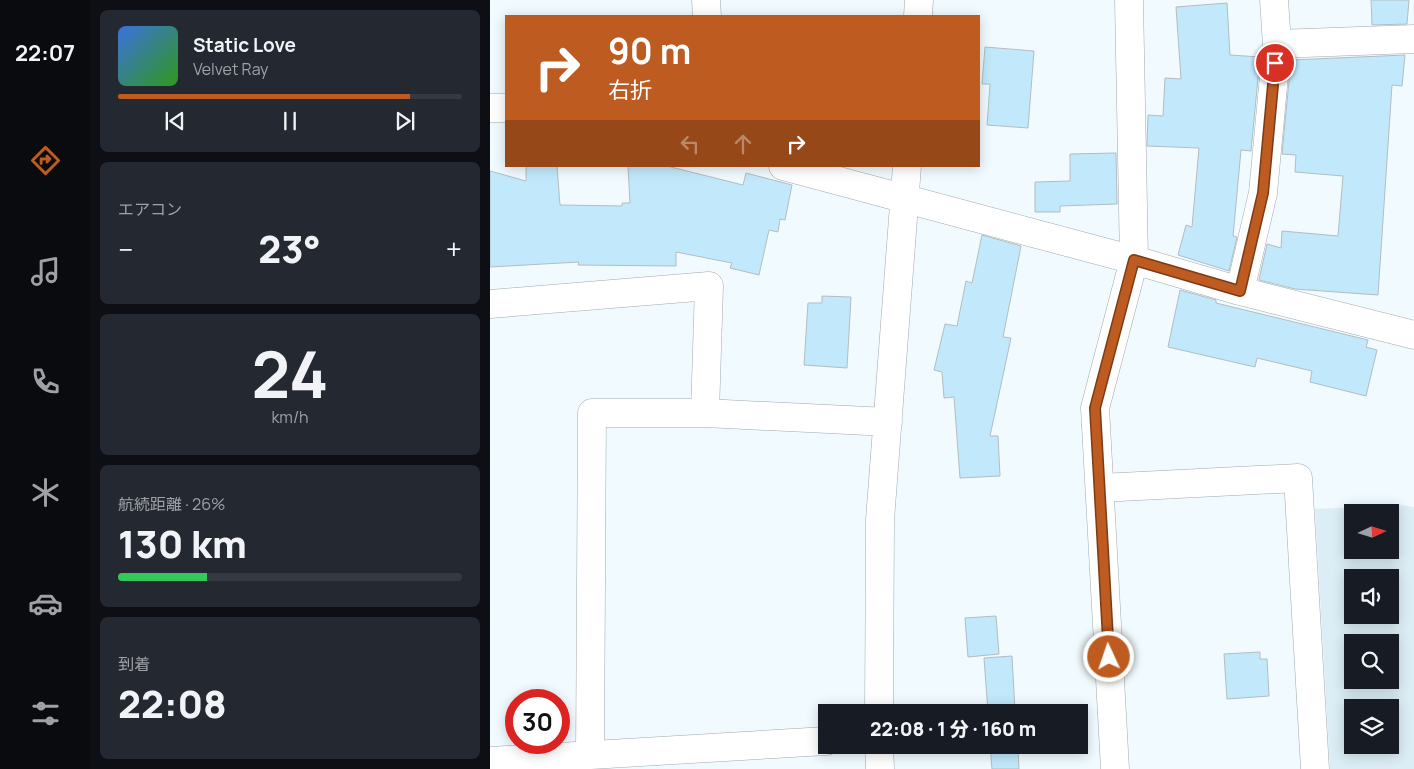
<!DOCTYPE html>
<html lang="ja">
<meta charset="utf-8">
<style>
body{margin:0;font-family:Manrope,"Noto Sans JP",sans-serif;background:#242831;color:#f1f3f6;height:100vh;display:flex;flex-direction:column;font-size:19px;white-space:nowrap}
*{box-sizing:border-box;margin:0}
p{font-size:16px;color:#9ea1a6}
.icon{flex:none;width:28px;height:28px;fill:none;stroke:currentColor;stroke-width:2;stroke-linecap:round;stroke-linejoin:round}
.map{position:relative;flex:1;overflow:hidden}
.sheet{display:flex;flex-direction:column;gap:10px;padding:10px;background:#0d0f14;width:400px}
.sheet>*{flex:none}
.hud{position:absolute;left:15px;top:15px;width:475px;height:152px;border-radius:0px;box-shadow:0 2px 12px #0003;background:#bd5b20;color:#fff;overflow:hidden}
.needle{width:32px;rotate:86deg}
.controls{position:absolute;left:854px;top:504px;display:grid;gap:10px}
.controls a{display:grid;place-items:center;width:55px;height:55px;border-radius:0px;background:#171b24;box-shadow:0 2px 12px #0003;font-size:25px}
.speed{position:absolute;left:15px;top:689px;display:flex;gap:10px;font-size:25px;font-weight:700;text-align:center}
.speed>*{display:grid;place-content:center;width:65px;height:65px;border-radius:50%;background:#171b24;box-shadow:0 2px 12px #0003;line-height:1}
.speed .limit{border:8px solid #d22;background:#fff;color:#111}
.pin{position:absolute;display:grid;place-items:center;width:42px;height:42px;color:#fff;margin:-21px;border:2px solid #fff;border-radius:50%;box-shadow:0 1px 5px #0007}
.me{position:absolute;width:55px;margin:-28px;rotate:357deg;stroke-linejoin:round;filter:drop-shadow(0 0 4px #0008)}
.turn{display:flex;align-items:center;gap:18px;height:105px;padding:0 20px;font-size:22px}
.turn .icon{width:65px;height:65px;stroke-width:2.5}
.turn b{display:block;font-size:35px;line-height:42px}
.lanes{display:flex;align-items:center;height:48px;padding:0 20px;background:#0003;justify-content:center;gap:25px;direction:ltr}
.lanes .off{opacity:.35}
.big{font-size:38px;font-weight:800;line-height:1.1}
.sheet .tile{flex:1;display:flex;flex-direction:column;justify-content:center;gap:8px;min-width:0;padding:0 18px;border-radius:8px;background:#242831}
.sheet .dial{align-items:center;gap:0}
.dial b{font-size:65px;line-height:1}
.song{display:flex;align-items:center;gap:15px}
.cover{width:60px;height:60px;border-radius:8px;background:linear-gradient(135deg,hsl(220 70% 55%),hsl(110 70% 35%))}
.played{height:5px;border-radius:2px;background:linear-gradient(90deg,#bd5b20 85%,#363941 85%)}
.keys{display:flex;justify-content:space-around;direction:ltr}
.heat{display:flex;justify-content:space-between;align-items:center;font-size:28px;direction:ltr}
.charge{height:8px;border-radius:4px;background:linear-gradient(90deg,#34c759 26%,#363941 0)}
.trip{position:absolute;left:328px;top:704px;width:270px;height:50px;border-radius:0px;background:#171b24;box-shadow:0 2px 12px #0003;font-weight:800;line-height:50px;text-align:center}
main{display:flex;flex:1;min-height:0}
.tab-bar{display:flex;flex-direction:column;width:90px;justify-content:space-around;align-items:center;background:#090b0e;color:#9ea1a6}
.tab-bar .icon{width:35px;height:35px}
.tab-bar .current{color:#bd5b20}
.tab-bar b{font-size:22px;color:#f1f3f6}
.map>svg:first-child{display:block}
.built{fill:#dceef5;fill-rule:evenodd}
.building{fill:#c1e9fb;stroke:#b3bdc1}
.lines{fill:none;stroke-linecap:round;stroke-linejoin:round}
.minor-casing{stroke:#a0a9ae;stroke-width:29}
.minor{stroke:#fff;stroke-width:28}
.route-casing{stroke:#7b3b15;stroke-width:12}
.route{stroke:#bd5b20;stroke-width:9}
</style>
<main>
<nav class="tab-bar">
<b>22:07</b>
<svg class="icon current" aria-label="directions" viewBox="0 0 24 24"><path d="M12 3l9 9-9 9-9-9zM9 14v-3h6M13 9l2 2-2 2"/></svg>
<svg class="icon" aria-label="music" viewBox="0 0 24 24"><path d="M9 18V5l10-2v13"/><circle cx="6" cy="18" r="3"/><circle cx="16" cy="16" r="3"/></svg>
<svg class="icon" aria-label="phone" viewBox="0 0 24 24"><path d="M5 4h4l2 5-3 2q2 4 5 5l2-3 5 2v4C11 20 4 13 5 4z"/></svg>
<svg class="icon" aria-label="climate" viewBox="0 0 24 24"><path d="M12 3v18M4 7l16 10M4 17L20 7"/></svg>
<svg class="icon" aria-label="car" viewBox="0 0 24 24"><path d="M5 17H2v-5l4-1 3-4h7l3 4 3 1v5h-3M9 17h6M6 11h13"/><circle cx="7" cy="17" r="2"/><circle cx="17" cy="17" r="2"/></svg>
<svg class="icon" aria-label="filters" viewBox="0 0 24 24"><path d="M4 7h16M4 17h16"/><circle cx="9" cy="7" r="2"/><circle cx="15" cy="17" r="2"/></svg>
</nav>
<section class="sheet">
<div class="tile">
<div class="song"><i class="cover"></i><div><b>Static Love</b><p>Velvet Ray</p></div></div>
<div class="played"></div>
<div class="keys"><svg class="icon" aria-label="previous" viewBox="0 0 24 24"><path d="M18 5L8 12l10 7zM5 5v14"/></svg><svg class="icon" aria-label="pause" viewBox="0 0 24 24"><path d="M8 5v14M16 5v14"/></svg><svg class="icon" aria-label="next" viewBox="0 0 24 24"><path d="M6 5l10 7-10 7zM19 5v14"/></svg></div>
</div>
<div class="tile"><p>エアコン</p>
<div class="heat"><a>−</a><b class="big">23°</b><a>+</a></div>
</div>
<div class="tile dial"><b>24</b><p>km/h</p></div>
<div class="tile"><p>航続距離 · 26%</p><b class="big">130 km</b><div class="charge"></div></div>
<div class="tile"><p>到着</p><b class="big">22:08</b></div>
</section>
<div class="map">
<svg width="924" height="769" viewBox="0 0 924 769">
<rect width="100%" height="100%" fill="#f1faff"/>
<path class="built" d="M911,505l13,2v262h-84l-15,-260zM862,512h38v38h-38zM862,578h38v37h-38zM862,642h38v38h-38zM862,708h38v37h-38z"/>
<path class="building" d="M881,0h38l-2,24 -35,1z
M737,3l3,52 30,2 -9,94 -10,-1 -8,86 4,1 -8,34 -51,-16 8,-30 6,2 7,-79 -52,-2v-3l1,-28 15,1 2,-38 16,1 -5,-72z
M495,47l49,4 -6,77 -41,-3 3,-41h-8z
M915,55l-3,31 -10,-1 -14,210 -83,-6 -36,-9 8,-36 14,4 1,-17 56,5 5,-60 -48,-4 1,-17 -14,-1 9,-94z
M626,153l1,51 -57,2v6h-25v-30l35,-1v-27z
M36,166h31l3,39 62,1v-3h8l-2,-37h39l76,19 3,-12 46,12 -7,35 -5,-1 -2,13 -9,-2 -10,45 -29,-7 2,-5 -56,-11v14l-98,-1 1,-3 -89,5v-96l36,10z
M492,235l39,11 -18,91 8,1 -21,98h8l2,40 -40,2 -6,-81 -10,1 -2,-26 -8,-2 11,-46 12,2 9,-45 6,2z
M690,290l36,10v3l152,37 -2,7 11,3 -11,46 -56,-14 2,-11 -55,-13 -2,9 -87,-20z
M332,296l29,1 -4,71 -43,-3 4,-62h14z
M506,616l3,38 -31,3 -3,-39z
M770,652v7h7l2,37 -42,3 -3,-45z
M522,656l3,55 60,-4v5h-87l-4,-54z
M500,745h87v1l-59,4 1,19h-27z"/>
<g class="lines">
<defs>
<path id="minor" d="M216,0l1,16
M428,16l1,-16
M787,44l137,-5
M0,108h16
M293,166l351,94 106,31 174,44
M750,291l23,-98 14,-149 -3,-44
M0,304l219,-18 -4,127
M610,488l198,-10 17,291
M389,712l1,-192 27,-354
M389,745l1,24
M100,755l2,-342h113l183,9
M0,761l336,-20
M625,769l-20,-361 39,-148 -5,-260"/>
</defs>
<use href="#minor" class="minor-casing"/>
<use href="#minor" class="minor"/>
</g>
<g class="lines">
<defs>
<path id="route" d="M619,657l-14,-249 39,-148 106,31 23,-98 12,-130"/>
</defs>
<use href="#route" class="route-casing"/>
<use href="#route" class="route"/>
</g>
</svg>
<div class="controls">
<a><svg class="needle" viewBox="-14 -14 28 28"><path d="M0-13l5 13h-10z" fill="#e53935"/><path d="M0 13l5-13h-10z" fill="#9ea1a6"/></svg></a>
<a><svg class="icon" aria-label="sound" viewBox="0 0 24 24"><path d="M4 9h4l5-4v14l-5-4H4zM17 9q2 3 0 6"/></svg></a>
<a><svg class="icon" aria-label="search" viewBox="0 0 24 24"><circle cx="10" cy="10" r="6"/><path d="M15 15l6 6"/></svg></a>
<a><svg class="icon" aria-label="layers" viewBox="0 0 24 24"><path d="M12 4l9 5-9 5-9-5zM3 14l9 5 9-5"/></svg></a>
</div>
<div class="speed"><div class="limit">30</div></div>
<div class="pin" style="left:785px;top:63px;background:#d93025"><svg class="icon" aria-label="arrive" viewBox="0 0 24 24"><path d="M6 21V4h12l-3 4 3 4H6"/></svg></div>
<svg class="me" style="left:619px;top:657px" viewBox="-20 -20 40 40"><circle r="17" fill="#bd5b20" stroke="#fff" stroke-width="3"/><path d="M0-11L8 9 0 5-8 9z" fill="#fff"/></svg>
<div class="trip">22:08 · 1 分 · 160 m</div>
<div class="hud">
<div class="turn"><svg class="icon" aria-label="right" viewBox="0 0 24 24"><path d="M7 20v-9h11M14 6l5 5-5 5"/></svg><div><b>90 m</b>右折</div></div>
<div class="lanes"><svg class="icon off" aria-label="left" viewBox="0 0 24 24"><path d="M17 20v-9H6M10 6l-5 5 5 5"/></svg><svg class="icon off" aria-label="ahead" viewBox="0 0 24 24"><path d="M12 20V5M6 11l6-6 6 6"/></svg><svg class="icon" aria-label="right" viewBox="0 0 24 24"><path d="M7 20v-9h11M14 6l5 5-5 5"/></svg></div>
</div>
</div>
</main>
